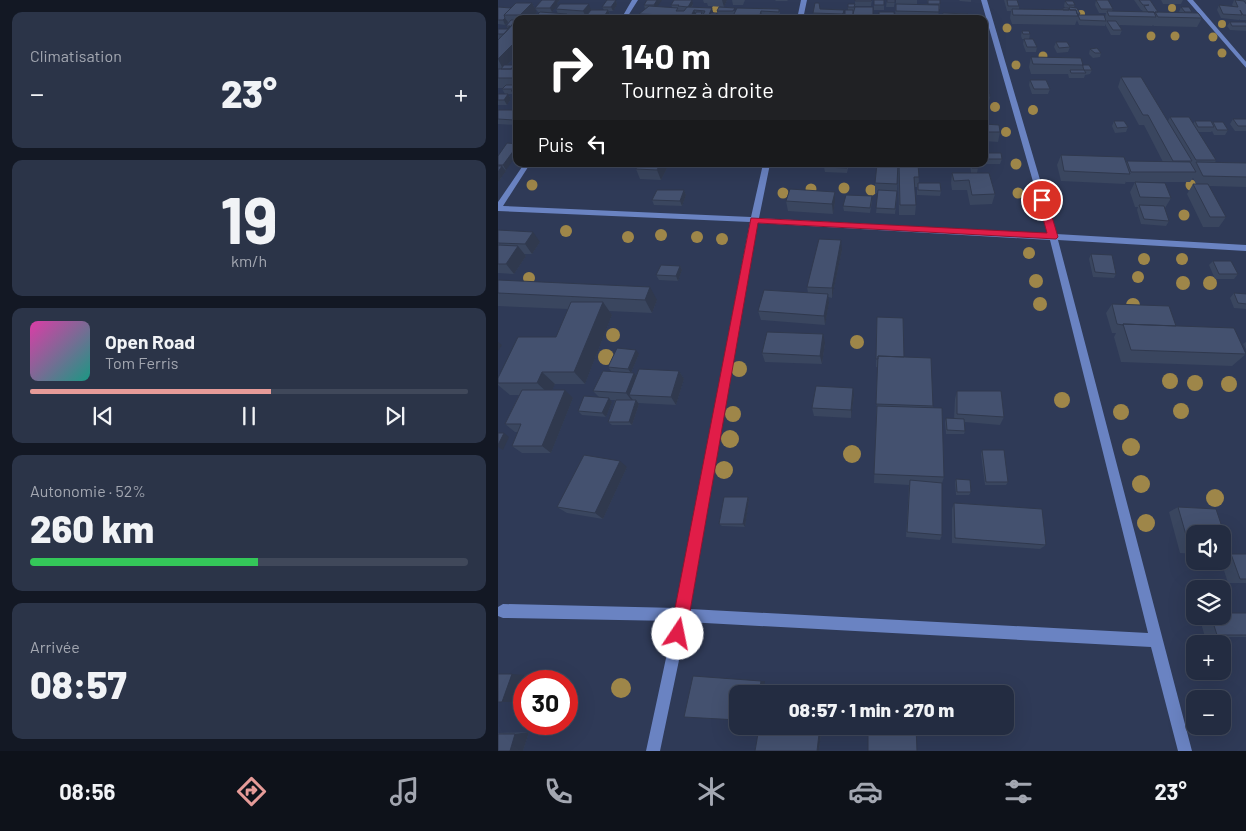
<!DOCTYPE html>
<html lang="fr">
<meta charset="utf-8">
<style>
body{margin:0;font-family:Barlow,sans-serif;background:#2b3448;color:#f1f3f6;height:100vh;display:flex;flex-direction:column;font-size:19px;white-space:nowrap}
*{box-sizing:border-box;margin:0}
p{font-size:16px;color:#a3a7b1}
.icon{flex:none;width:28px;height:28px;fill:none;stroke:currentColor;stroke-width:2;stroke-linecap:round;stroke-linejoin:round}
.map{position:relative;flex:1;overflow:hidden}
.panel{display:flex;flex-direction:column;gap:12px;padding:12px;background:#131824;width:498px}
.panel>*{flex:none}
.guide{position:absolute;left:15px;top:15px;width:475px;height:152px;border-radius:10px;box-shadow:0 5px 20px #0002,0 0 0 1px #40485a;background:#202124;color:#fff;overflow:hidden}
.buttons{position:absolute;left:688px;top:525px;display:grid;gap:10px}
.buttons a{display:grid;place-items:center;width:45px;height:45px;border-radius:10px;background:#232c41;box-shadow:0 5px 20px #0002,0 0 0 1px #40485a;font-size:25px}
.speed{position:absolute;left:15px;top:670px;display:flex;gap:10px;font-size:25px;font-weight:700;text-align:center}
.speed>*{display:grid;place-content:center;width:65px;height:65px;border-radius:50%;background:#232c41;box-shadow:0 5px 20px #0002,0 0 0 1px #40485a;line-height:1}
.speed .limit{border:8px solid #d22;background:#fff;color:#111}
.pin{position:absolute;display:grid;place-items:center;width:42px;height:42px;color:#fff;margin:-21px;border:2px solid #fff;border-radius:50%;box-shadow:0 1px 5px #0007}
.me{position:absolute;width:55px;margin:-28px;rotate:11deg;stroke-linejoin:round;filter:drop-shadow(0 0 4px #0008)}
.turn{display:flex;align-items:center;gap:18px;height:105px;padding:0 25px;font-size:22px}
.turn .icon{width:65px;height:65px;stroke-width:2.5}
.turn b{display:block;font-size:35px;line-height:42px}
.then{display:flex;align-items:center;height:48px;padding:0 25px;background:#0003;gap:10px;font-size:19px}
.big{font-size:38px;font-weight:800;line-height:1.1}
.panel .card{flex:1;display:flex;flex-direction:column;justify-content:center;gap:8px;min-width:0;padding:0 18px;border-radius:10px;background:#2b3448}
.panel .dial{align-items:center;gap:0}
.dial b{font-size:65px;line-height:1}
.song{display:flex;align-items:center;gap:15px}
.cover{width:60px;height:60px;border-radius:8px;background:linear-gradient(135deg,hsl(320 70% 55%),hsl(170 70% 35%))}
.played{height:5px;border-radius:2px;background:linear-gradient(90deg,#e69b98 55%,#40485a 55%)}
.keys{display:flex;justify-content:space-around;direction:ltr}
.heat{display:flex;justify-content:space-between;align-items:center;font-size:28px;direction:ltr}
.charge{height:8px;border-radius:4px;background:linear-gradient(90deg,#34c759 52%,#40485a 0)}
.trip{position:absolute;left:231px;top:685px;width:285px;height:50px;border-radius:10px;background:#232c41;box-shadow:0 5px 20px #0002,0 0 0 1px #40485a;font-weight:800;line-height:50px;text-align:center}
.tabs{display:flex;height:80px;justify-content:space-around;align-items:center;background:#0e121a;color:#a3a7b1}
.tabs .icon{width:35px;height:35px}
.tabs .on{color:#e69b98}
.tabs b{font-size:22px;color:#f1f3f6}
main{display:flex;flex:1;min-height:0}
.map>svg:first-child{display:block}
.lines{fill:none;stroke-linecap:round;stroke-linejoin:round}
.minor{fill:#6a83c2;fill-rule:evenodd}
.tree{fill:#9e8649}
.wall{fill:#3a465f}
.shaded-wall{fill:#30394e}
.building{fill:#44516f;stroke:#30394e}
.route{fill:#e11d48;stroke:#92132f}
</style>
<main>
<section class="panel">
<div class="card"><p>Climatisation</p>
<div class="heat"><a>−</a><b class="big">23°</b><a>+</a></div>
</div>
<div class="card dial"><b>19</b><p>km/h</p></div>
<div class="card">
<div class="song"><i class="cover"></i><div><b>Open Road</b><p>Tom Ferris</p></div></div>
<div class="played"></div>
<div class="keys"><svg class="icon" aria-label="previous" viewBox="0 0 24 24"><path d="M18 5L8 12l10 7zM5 5v14"/></svg><svg class="icon" aria-label="pause" viewBox="0 0 24 24"><path d="M8 5v14M16 5v14"/></svg><svg class="icon" aria-label="next" viewBox="0 0 24 24"><path d="M6 5l10 7-10 7zM19 5v14"/></svg></div>
</div>
<div class="card"><p>Autonomie · 52%</p><b class="big">260 km</b><div class="charge"></div></div>
<div class="card"><p>Arrivée</p><b class="big">08:57</b></div>
</section>
<div class="map">
<svg width="749" height="751" viewBox="0 0 749 751">
<rect width="100%" height="100%" fill="#2f3a57"/>
<g class="lines">
<path class="minor" d="M134,0h6l-12,19h-5z
M303,0h6l-4,19h-6z
M483,0h6l69,234 191,11v6l-189,-11 134,511h-14l-27,-104 -464,-25 -27,129h-14l28,-130 -171,-3 -5,-2v-9l5,-3 174,4 73,-386 -252,-11v-9l26,-38h6l-27,42 248,11 12,-53h7l-11,54 289,16zM259,223l293,17 98,393 -458,-24z
M689,0h6l54,63v6z"/>
</g>
<g class="tree">
<circle cx="674" cy="8" r="4"/>
<circle cx="218" cy="9" r="4"/>
<circle cx="583" cy="14" r="4"/>
<circle cx="724" cy="24" r="4"/>
<circle cx="509" cy="28" r="4.5"/>
<circle cx="653" cy="36" r="4.5"/>
<circle cx="677" cy="36" r="4.5"/>
<circle cx="715" cy="37" r="4.5"/>
<circle cx="724" cy="53" r="4.5"/>
<circle cx="545" cy="56" r="4.5"/>
<circle cx="518" cy="65" r="4.5"/>
<circle cx="497" cy="107" r="5"/>
<circle cx="535" cy="110" r="5"/>
<circle cx="508" cy="132" r="5"/>
<circle cx="518" cy="164" r="5.5"/>
<circle cx="34" cy="185" r="5.5"/>
<circle cx="693" cy="185" r="5.5"/>
<circle cx="346" cy="188" r="5.5"/>
<circle cx="313" cy="189" r="5.5"/>
<circle cx="373" cy="190" r="5.5"/>
<circle cx="285" cy="193" r="5.5"/>
<circle cx="520" cy="193" r="5.5"/>
<circle cx="686" cy="215" r="5.5"/>
<circle cx="68" cy="231" r="6"/>
<circle cx="163" cy="235" r="6"/>
<circle cx="130" cy="237" r="6"/>
<circle cx="199" cy="237" r="6"/>
<circle cx="224" cy="239" r="6"/>
<circle cx="531" cy="253" r="6"/>
<circle cx="646" cy="259" r="6"/>
<circle cx="684" cy="259" r="6"/>
<circle cx="640" cy="277" r="6"/>
<circle cx="31" cy="278" r="6"/>
<circle cx="538" cy="281" r="7"/>
<circle cx="685" cy="283" r="7"/>
<circle cx="712" cy="283" r="7"/>
<circle cx="542" cy="304" r="7"/>
<circle cx="635" cy="305" r="7"/>
<circle cx="115" cy="335" r="7"/>
<circle cx="359" cy="342" r="7"/>
<circle cx="108" cy="357" r="8"/>
<circle cx="241" cy="369" r="8"/>
<circle cx="672" cy="381" r="8"/>
<circle cx="697" cy="383" r="8"/>
<circle cx="731" cy="384" r="8"/>
<circle cx="564" cy="400" r="8"/>
<circle cx="683" cy="411" r="8"/>
<circle cx="623" cy="412" r="8"/>
<circle cx="235" cy="414" r="8"/>
<circle cx="232" cy="439" r="9"/>
<circle cx="633" cy="447" r="9"/>
<circle cx="354" cy="454" r="9"/>
<circle cx="226" cy="470" r="9"/>
<circle cx="643" cy="484" r="9"/>
<circle cx="717" cy="498" r="9"/>
<circle cx="648" cy="523" r="9"/>
<circle cx="123" cy="688" r="10"/>
</g>
<path class="wall" d="M44,0h18l-3,3 1,2 -6,7h-14l-3,-4z
M118,0l1,5 -4,6h-4l1,4 -3,4h-90v36l-10,10h7l3,4v27h-3l-1,-2h-5l3,5 -4,6h-9v-11h7l-3,-5 1,-1h-5v-59h9l1,-1 -2,-2 2,-3v-1l-3,3 -7,-1v-17l13,1 21,-5 5,9 -4,4 25,-2 -2,-5 48,1 -2,-3z
M149,0l10,7h15l-1,-2 22,-1 -1,3 21,5 -1,1h5v-2h19l43,-2 1,4 -1,3h-17l-1,3h-29l1,-3h-15v3h-24l1,-4 -1,4h-53l-2,-5 6,-5 -1,-4z
M205,0h24l-3,7 -16,-1 -1,-3h-3z
M234,0h13l-2,5h-10z
M277,0h13l-1,1h-11z
M357,0h17l-1,6h-16z
M386,0v10h-10v-5z
M389,0h8l-1,7h-8z
M398,0h21v4h11l-1,-4h13v9h-1l-1,10h-43z
M461,0h12v2l-11,-1z
M506,0h13l2,6v3l43,1 1,-2h2l-1,-2 1,-5 10,4 -1,2 6,8 25,3 1,-5h-7l-4,-8 1,-5 17,9 -1,2 31,1 -1,-2h-1l-7,-10h16l8,12h21l2,-5 11,5 10,6 -5,9 -43,-1 -1,-1 -1,1 -33,-1 3,5 -2,5h-9l-6,-11v2l-26,-1 -2,-5 -2,5 -63,-1 -2,-6 1,-7h-4z
M663,0h22l-2,4h-18z
M736,0h13l-2,3 2,2v15h-7v-1l-1,1 -18,-2 -4,-8 2,-5 14,1 -1,-1z
M350,4l7,4 18,-1v12h-31l-28,-2 -1,-4 7,-4 24,1v4l4,-4z
M445,13l25,1v5h-26z
M749,20v11l-17,-1 -3,-4 3,-4h15z
M524,31l8,3 -1,5h-7l-1,-3z
M526,39l13,8 -1,5h-10l-3,-8z
M558,42l14,5 -2,5 -11,1 -3,-6z
M592,49l11,4 -1,4 -7,1 -4,-4z
M533,57l52,8 9,5 -2,4 -5,1 -1,3h-15l-1,-4h-37l-2,-7z
M623,77l47,44 2,-4 23,7 2,-3 17,2 1,-1 15,8 -3,5h-11l-2,-4 -1,1h-13l18,28 -1,3h32v24l-38,-1 17,31 -7,10h-16l-16,-33 6,-10h3l-3,-6 -3,4h-64v-1l-1,3 -64,-3 -4,-16 4,-10 65,8 1,-2 36,1 -19,-37h-5l-21,-38z
M532,80l20,9 -2,5h-16l-3,-9z
M486,90l6,6 -1,5h-2l-1,7h-2z
M0,110h19v15l-19,-1z
M735,119h14v12h-12l-5,-7z
M616,121l14,6 -2,5 -11,1 -3,-7z
M486,124l16,8 -2,10 -14,-1z
M486,153l18,6 -2,5h-18h2z
M0,156l8,14h-1l1,1 -8,11z
M100,164h71l-8,16 -21,-1 -4,-10 1,-2 -38,-1z
M351,164l-2,9 -22,-1 -1,-5z
M400,164l-1,32 -2,18 -19,-1 2,-20h-3v-10z
M400,164h20l1,19 22,8 -1,5 -23,-1v-8h-3l2,18 -1,10h-16z
M430,164h27v2z
M472,164h8v4l-1,5 18,21 -3,10 -22,1 -3,-15h-15l-1,-7 1,-10h19z
M637,182l36,16 -6,10h-1l5,13 -3,5 -25,-2 -4,-14 1,-3h-3l-5,-15z
M186,190l2,5 -4,11 -28,-1 -2,-5z
M337,192v10l-2,12 -45,-3 -2,-10z
M374,201l-2,12 -26,-2 -1,-5z
M0,230l42,12 -8,12h-8l2,2 -12,18 -16,-1z
M344,250l-10,48 -4,-1 1,6 -4,22 -64,-5 -3,-9 50,-18 -1,-6z
M593,254l25,20 -2,4 -21,-1 -4,-18z
M715,261l25,13 -4,5h-19l-6,-14z
M182,266l2,4 -4,11 -19,-1 -3,-5z
M0,280l159,20 -5,13 -43,-2 3,4 -27,69h-30l-3,6 21,8 -22,55h-29l-10,-7 6,-14h-3l-10,-8 14,-29h-9l-12,-10v-7l58,-41 12,-28 -70,-3z
M736,293l13,1v15l-13,-1 -4,-10z
M614,304l64,22 70,28 -14,12 -111,-4 -7,-25 2,-4h-4l-6,-20z
M379,317l27,40 29,49 11,71 -2,6v52l-2,5 -34,-3 3,-52 -35,-2 4,-116h-2z
M749,341v10l-4,-7z
M327,343l-3,21 -57,-2 -3,-9z
M141,354l-8,19 5,3 43,-5 5,8 -8,26 -38,-2 1,1 -7,21h-20l-4,-3 7,-22h-5l2,2 -6,15 -24,-2 -4,-4 21,-14 -6,-6 18,-20 -3,-4z
M459,391l47,26 -4,8 -35,-3v9l-1,3h-18l-1,-12 1,-4 8,1 1,-20z
M356,396l-3,22 -37,-2 -2,-8z
M484,450l26,32 -2,3h-21l-4,-31z
M129,467l-24,52 -36,-6 -10,-6z
M458,479l15,13 -2,3h-13l-1,-13z
M250,497l1,3 -4,27 -23,-1 -3,-2z
M456,503l92,42 -6,4 -88,-6v-34z
M680,507l38,2 14,42 -8,3v-20h-28v20l-14,-1 -11,-41z
M733,554h16v29h-19l-7,-22h1v-4z
M749,613v24h-42l-6,-21h23z
M265,727l58,6 -2,18h-64l4,-23z
M31,732l-6,19h-25v-18z"/>
<path class="shaded-wall" d="M56,0h6l-3,3 1,2 -6,7 -2,-4z
M118,0l1,5 -4,6 -2,-4z
M159,0h5l-6,9 -2,-4z
M194,0l1,4 -4,7 -1,-4z
M224,0h5l-3,7z
M34,3l5,9 -6,7h-9l-2,-4z
M91,4l3,9 -5,2 1,4h-1l-4,-8z
M214,8l1,4 -2,5h-2l1,2h-3z
M110,10l2,5 -3,4h-1l-1,-4z
M196,10l2,5 -2,4h-2l-1,-3z
M263,11l1,5 -1,3h-2z
M69,14l2,5h-6z
M7,18l3,4 -3,3 -2,-5z
M19,40v15l-14,14 -5,-10z
M16,65l3,5 -7,1z
M10,94l3,5 -4,6 -3,-5z
M19,146v9l-11,15 -3,-5z
M162,164h9l-8,16 -4,-10z
M4,166l4,5 -8,11v-10z
M186,190l2,5 -4,11 -2,-5z
M337,192v10l-2,12 -1,-10z
M35,232l7,10 -8,12 -7,-10z
M343,240l1,10 -10,48v-10z
M20,246l8,10 -12,18 -8,-10z
M182,266l2,4 -4,11 -2,-5z
M152,287l7,13 -5,13 -7,-13z
M330,294l1,9 -4,22 -1,-9z
M105,302l9,13 -27,69 -11,-12z
M325,334l2,9 -3,21 -2,-8z
M0,342l4,3 -4,6z
M138,350l3,4 -8,19 -3,-4z
M181,371l5,8 -8,26 -5,-8z
M44,372l13,12 -5,11 -13,-12z
M136,373l6,8 -11,14 4,5 -1,1 -6,-8z
M355,388l1,8 -3,22v-8z
M67,390l8,8 -22,55 -9,-7z
M111,398l3,4 -6,15 -4,-4z
M138,400l3,4 -7,21 -3,-3z
M6,433l5,4 -6,13 -5,-3v-2z
M122,461l7,6 -24,52 -8,-6z
M250,497l1,3 -4,27 -2,-3z
M14,674l12,1 -8,27h-14z
M263,681h4l-2,13h-4z
M31,732l-6,19h-13l5,-17z
M323,733l-2,18h-2l2,-17z"/>
<path class="building" d="M44,0h14l-6,8h-15z
M109,0h9l-5,7h-9z
M149,0h10l-3,5h-10z
M176,0h18l-4,7 -10,-1 1,-1h-8z
M357,0h17l-1,1h-16z
M376,0h10v5h-10z
M389,0h8v2h-8z
M430,0h12v4h-12z
M509,0h10l2,6h-11z
M598,0h12l5,9h-12z
M641,0h11l8,12h-3l-1,1v-1h-6l-4,-6 5,-1h-6z
M737,0l9,1 3,4v10h-4l-3,-5 2,5 -19,-1 -4,-9 19,2z
M567,1h8l2,4h-7z
M18,3h16l-12,12h-16z
M317,3h4l1,6 24,1 -1,4 -30,-1z
M62,4h29l-6,7 -27,-2z
M350,4h7l-1,3h-6z
M398,4l43,1v7l-43,-1z
M151,6l29,2 -2,3h8l3,-4 25,1 -5,11h-6l4,-8 -11,-1 -3,6 -52,-2z
M0,7l13,1 -7,7 1,3 -2,2h-5z
M221,7l16,1 -2,3h-16z
M357,7h18v11l-29,1v-2h-2v-3h3v-4h8v4z
M571,7l8,1 3,6h-3l-1,-4h-6z
M683,7h8l3,5h-7z
M239,8l42,1v3l-18,-1 -2,7h-17l1,-2h-7v2h-4z
M565,8h5l1,2h-6z
M514,9l64,1 2,6 -65,-1z
M93,10h17l-3,5h-18z
M609,11l47,1 2,5 -47,-1z
M42,12l27,2 -4,5h-23l-1,-3h-3z
M198,12h6l-2,7h-6z
M381,12h15l1,7h-16z
M657,12l43,1 4,5 -44,-1z
M213,13h6l-1,4h-7z
M445,13l25,1v3l-26,-1z
M580,15h26l2,6 -26,-1z
M23,16h18l-2,3h-19z
M420,17h6l-1,2h-6z
M13,20h5l-12,14h-6v-5h9l3,-3h-4z
M19,20v20l-19,19v-19z
M609,21h9l6,9h-9z
M732,22h16l1,4h-15z
M524,31h7l1,3h-7z
M526,39h9l4,8h-10z
M558,42h11l3,5 -11,1z
M599,48l4,5h-6l-5,-4z
M533,57l50,1 2,7 -50,-1z
M6,65h10l-3,4h-10z
M584,65h7l3,5h-8l-1,-3v-2z
M0,69h19v7l-2,2h-17z
M572,70h14l2,3h-15z
M623,77h20l51,84h-19l-25,-46h-5z
M532,80h16l4,9h-16z
M8,85h11v6h-6l2,-2h-11z
M486,90h5l1,6h-6z
M0,94h10l-4,6h-6z
M486,97h2l1,6h-3z
M0,110h19v2l-2,2h2v3l-3,3 -16,-1z
M672,117h19l27,43h-20z
M735,119h14v7h-9z
M616,121h10l4,6 -11,1z
M697,121h16l3,6h-16z
M715,122h10l5,8h-11z
M486,124l15,1 1,7h-16z
M9,143l10,1v2l-14,19h-5v-9z
M486,153h17l1,6h-18z
M563,155l63,2 6,17 -66,-3z
M629,161l63,1 6,10h-65z
M698,162l51,1v14l-44,-1z
M140,164h22l-3,6 -21,-1z
M327,164h23l-1,4 -23,-1z
M379,164h21l-1,20 -22,-1z
M401,164h19l1,13h-5l2,28h-16z
M473,164h7v4h-6z
M0,166h4l-4,6z
M454,173h37l6,21 -23,1 -3,-15 -15,1z
M637,182l30,1 6,15 -31,-1z
M420,183h22l1,8 -23,-1z
M695,184h15l18,33h-16z
M292,189l45,3 -3,12 -46,-3z
M159,190h27l-4,11 -28,-1z
M380,190l19,1 -2,18 -19,-1z
M348,195l26,1 -2,12 -27,-2z
M641,205l25,1 5,15 -25,-2z
M0,230l35,2 -8,12 -27,-1z
M321,239l22,1 -9,48 -25,-1z
M0,245l20,1 -12,18h-8z
M593,254l21,1 4,19 -21,-2z
M715,261h18l7,13h-19z
M163,265l19,1 -4,10 -20,-1z
M0,280l152,7 -5,13 -147,-7z
M266,290l64,4 -4,22 -66,-5z
M736,293l13,1v10l-9,-1z
M73,302h32l-29,70h-32l-5,11h-39v-5l20,-41h38z
M614,304l57,2 7,20 -53,-2v1l-6,-1z
M379,317l26,1 1,39 -26,-1v3h-2z
M625,324l111,4 12,26 -115,-4z
M269,332l56,2 -3,22 -58,-3z
M119,348l19,2 -8,19 -20,-2z
M380,356l53,2 2,48 -57,-2z
M141,369l40,2 -8,26 -42,-2z
M105,371l31,2 -8,20 -33,-2z
M318,386l37,2 -2,22 -39,-2z
M24,390h43l-23,56h-30l9,-22h-16z
M459,391h44l3,26 -47,-3z
M86,396l25,2 -7,15 -24,-2z
M118,400h20l-7,22h-21z
M379,406l65,2 2,69 -70,-3z
M448,418l18,1 1,12 -18,-1z
M0,433h6l-6,12z
M484,450h22l4,32h-22z
M86,455l36,6 -25,52 -38,-6z
M458,479l14,1 1,12h-14z
M412,480l32,3v52l-35,-3z
M226,497h24l-5,27h-24z
M456,503l88,6 4,36 -91,-7z
M680,507l38,2 14,42 -8,-1v-16h-28v15h-4z
M733,554h16v25h-7z
M724,613h25v22h-30l-6,-19h11z
M0,674h14l-10,28h-4z
M195,676l68,5 -2,13h-21v26l-54,-3z
M323,692l29,2h-29z
M370,726h48l1,25h-49z
M261,728l60,6 -2,17h-62z
M0,734h17l-5,17h-12z"/>
<path class="route" d="M544,198l5,2 11,37 -2,2 -298,-16 -72,411 -3,6 -5,2 -5,-2 -3,-6 81,-416 296,15 -9,-33z"/>
</svg>
<div class="buttons">
<a><svg class="icon" aria-label="sound" viewBox="0 0 24 24"><path d="M4 9h4l5-4v14l-5-4H4zM17 9q2 3 0 6"/></svg></a>
<a><svg class="icon" aria-label="layers" viewBox="0 0 24 24"><path d="M12 4l9 5-9 5-9-5zM3 14l9 5 9-5"/></svg></a>
<a>+</a>
<a>−</a>
</div>
<div class="speed"><div class="limit">30</div></div>
<div class="pin" style="left:544px;top:200px;background:#d93025"><svg class="icon" aria-label="arrive" viewBox="0 0 24 24"><path d="M6 21V4h12l-3 4 3 4H6"/></svg></div>
<svg class="me" style="left:180px;top:634px" viewBox="-20 -20 40 40"><circle r="19" fill="#fff"/><path d="M0-13L10 11 0 6-10 11z" fill="#e11d48"/></svg>
<div class="trip">08:57 · 1 min · 270 m</div>
<div class="guide">
<div class="turn"><svg class="icon" aria-label="right" viewBox="0 0 24 24"><path d="M7 20v-9h11M14 6l5 5-5 5"/></svg><div><b>140 m</b>Tournez à droite</div></div>
<div class="then">Puis<svg class="icon" aria-label="left" viewBox="0 0 24 24"><path d="M17 20v-9H6M10 6l-5 5 5 5"/></svg></div>
</div>
</div>
</main>
<nav class="tabs">
<b>08:56</b>
<svg class="icon on" aria-label="directions" viewBox="0 0 24 24"><path d="M12 3l9 9-9 9-9-9zM9 14v-3h6M13 9l2 2-2 2"/></svg>
<svg class="icon" aria-label="music" viewBox="0 0 24 24"><path d="M9 18V5l10-2v13"/><circle cx="6" cy="18" r="3"/><circle cx="16" cy="16" r="3"/></svg>
<svg class="icon" aria-label="phone" viewBox="0 0 24 24"><path d="M5 4h4l2 5-3 2q2 4 5 5l2-3 5 2v4C11 20 4 13 5 4z"/></svg>
<svg class="icon" aria-label="climate" viewBox="0 0 24 24"><path d="M12 3v18M4 7l16 10M4 17L20 7"/></svg>
<svg class="icon" aria-label="car" viewBox="0 0 24 24"><path d="M5 17H2v-5l4-1 3-4h7l3 4 3 1v5h-3M9 17h6M6 11h13"/><circle cx="7" cy="17" r="2"/><circle cx="17" cy="17" r="2"/></svg>
<svg class="icon" aria-label="filters" viewBox="0 0 24 24"><path d="M4 7h16M4 17h16"/><circle cx="9" cy="7" r="2"/><circle cx="15" cy="17" r="2"/></svg>
<b>23°</b>
</nav>
